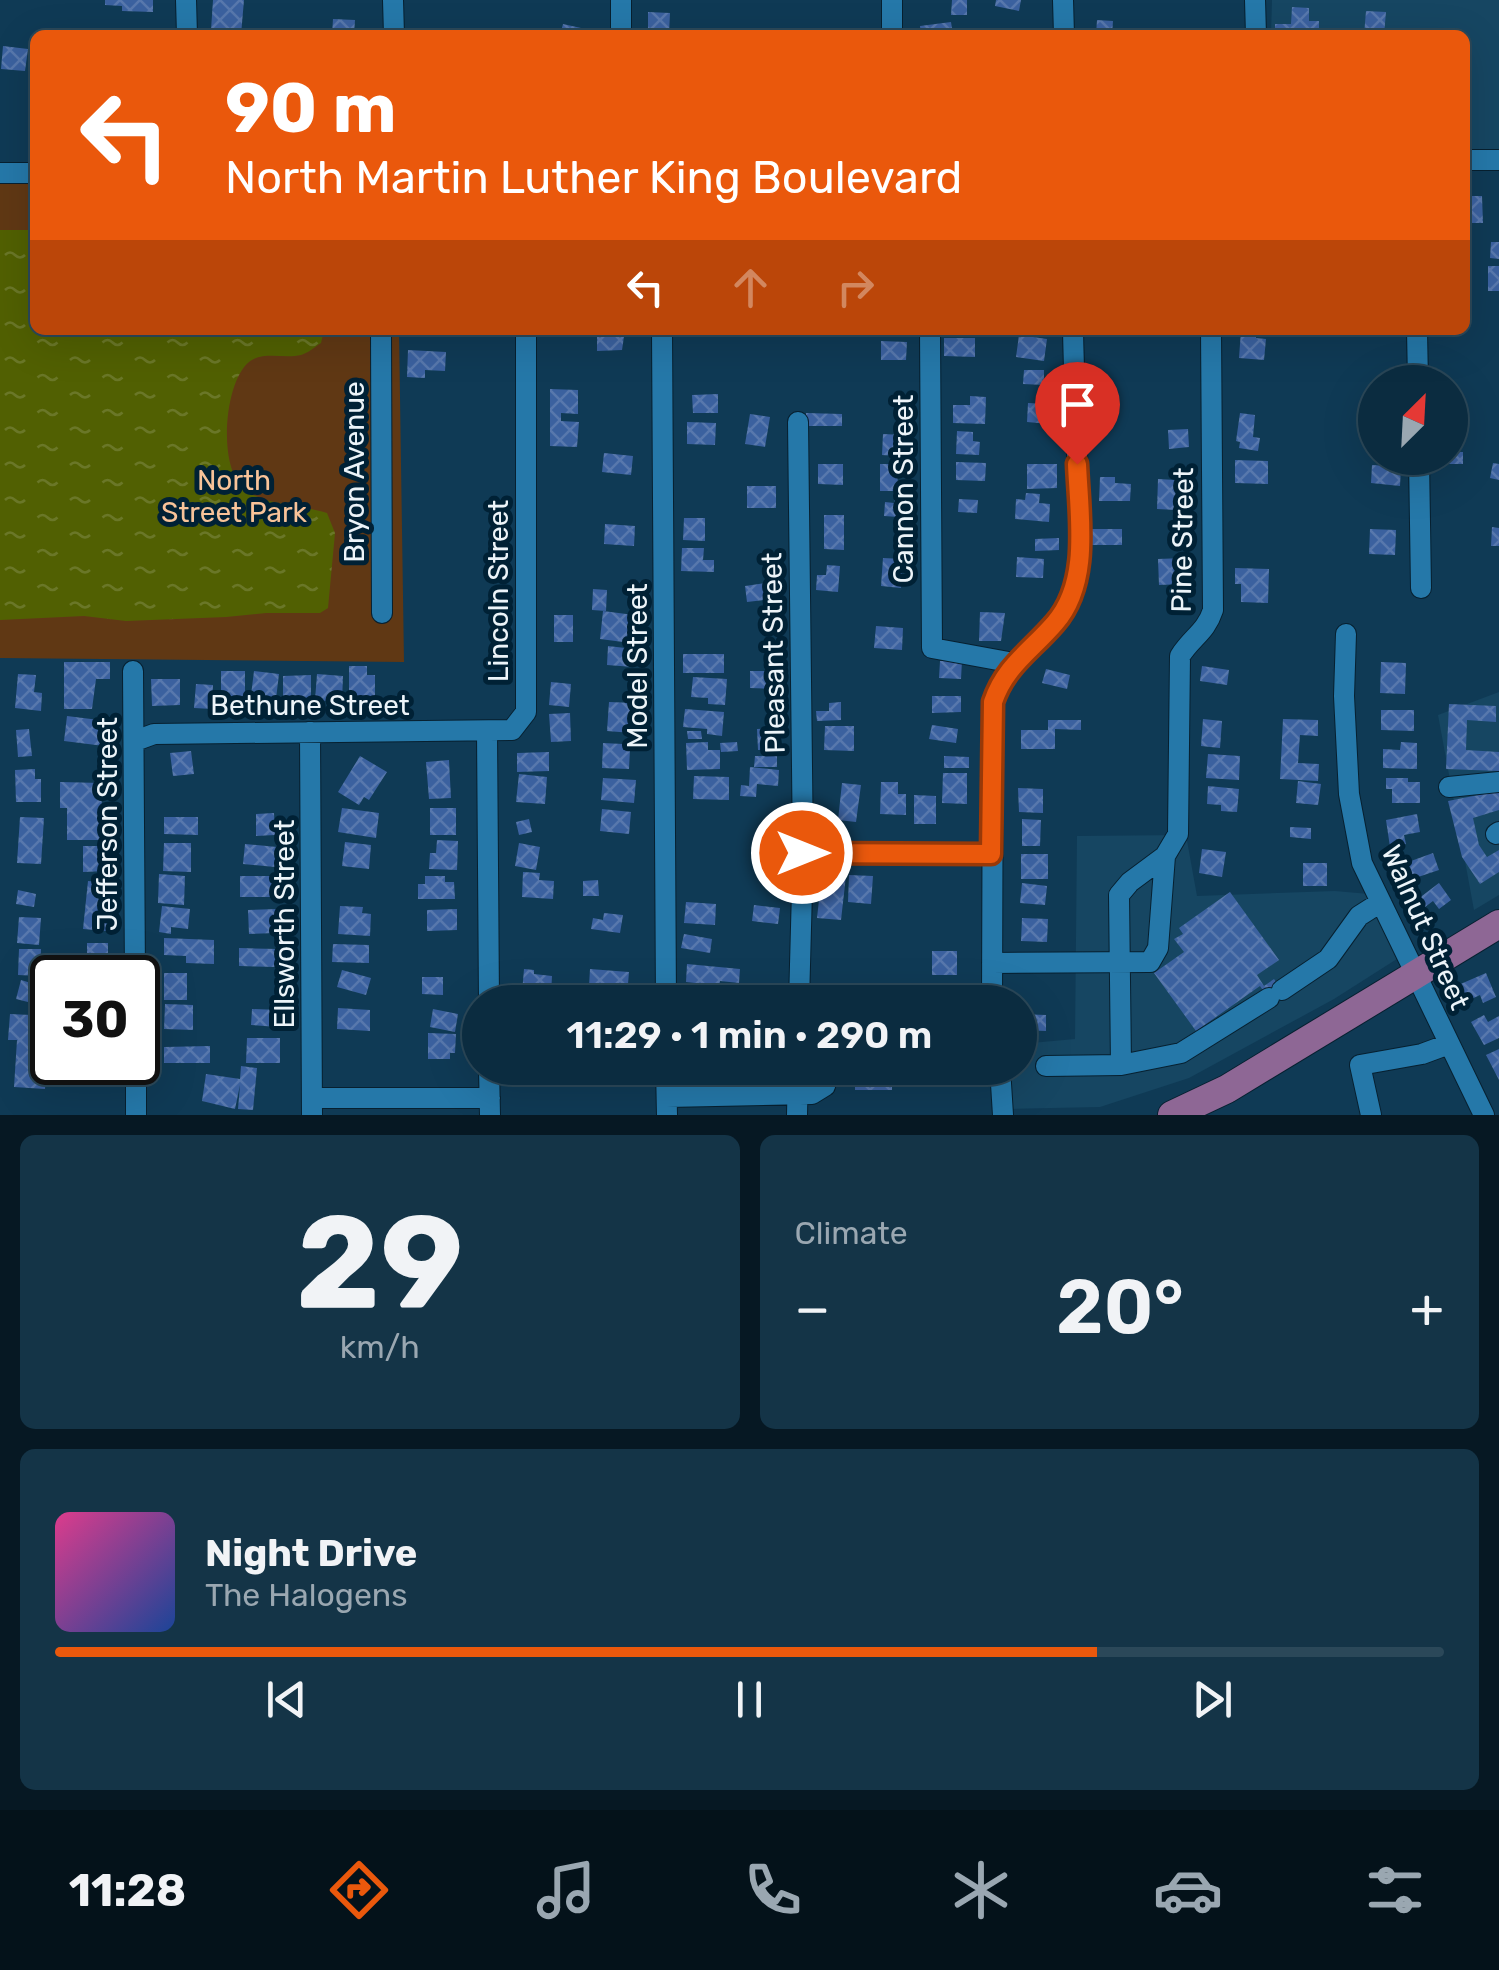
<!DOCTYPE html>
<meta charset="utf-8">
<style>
body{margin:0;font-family:Rubik,sans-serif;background:#143447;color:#f1f3f6;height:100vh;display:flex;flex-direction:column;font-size:38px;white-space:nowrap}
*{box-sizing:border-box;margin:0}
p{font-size:32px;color:#9aa7b1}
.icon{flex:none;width:55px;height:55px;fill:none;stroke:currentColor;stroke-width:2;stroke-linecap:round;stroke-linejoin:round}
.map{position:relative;height:1115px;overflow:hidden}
.sheet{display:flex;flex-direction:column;gap:20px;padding:20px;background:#061823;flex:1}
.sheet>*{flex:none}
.top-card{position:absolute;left:30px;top:30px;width:1440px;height:305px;border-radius:15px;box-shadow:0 10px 40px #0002,0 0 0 2px #2b4859;background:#ea580c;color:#fff;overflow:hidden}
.needle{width:65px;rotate:24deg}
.tools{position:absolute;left:1358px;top:365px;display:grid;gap:20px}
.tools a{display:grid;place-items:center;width:110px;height:110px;border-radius:50%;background:#0b2c40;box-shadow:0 10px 40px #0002,0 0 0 2px #2b4859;font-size:50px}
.speed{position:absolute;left:30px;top:955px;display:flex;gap:20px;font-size:50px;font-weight:700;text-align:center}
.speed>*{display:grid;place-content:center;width:130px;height:130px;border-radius:50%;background:#0b2c40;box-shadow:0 10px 40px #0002,0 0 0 2px #2b4859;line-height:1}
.speed .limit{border:5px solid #111;border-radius:15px;background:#fff;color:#111}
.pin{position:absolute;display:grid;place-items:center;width:85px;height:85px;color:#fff;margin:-102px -42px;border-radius:50% 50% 50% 0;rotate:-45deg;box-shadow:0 0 10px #0007}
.pin .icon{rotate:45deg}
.me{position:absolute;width:110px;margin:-55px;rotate:90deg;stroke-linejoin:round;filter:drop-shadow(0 0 8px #0008)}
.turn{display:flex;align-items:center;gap:35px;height:210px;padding:0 30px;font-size:45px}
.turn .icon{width:130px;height:130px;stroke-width:2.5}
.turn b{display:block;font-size:70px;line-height:85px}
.lanes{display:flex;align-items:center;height:95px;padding:0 30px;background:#0003;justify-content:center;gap:50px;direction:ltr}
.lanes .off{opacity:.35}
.big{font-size:75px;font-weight:600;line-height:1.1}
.sheet .widget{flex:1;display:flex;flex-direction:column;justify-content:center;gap:15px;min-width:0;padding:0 35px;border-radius:15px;background:#143447}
.sheet .dial{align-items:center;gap:0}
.dial b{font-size:130px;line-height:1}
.song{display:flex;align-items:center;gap:30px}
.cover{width:120px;height:120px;border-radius:15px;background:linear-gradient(135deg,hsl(330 70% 55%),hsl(220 70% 35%))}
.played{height:10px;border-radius:5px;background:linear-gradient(90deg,#ea580c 75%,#2b4859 75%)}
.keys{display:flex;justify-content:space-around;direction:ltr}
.heat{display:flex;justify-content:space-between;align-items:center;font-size:55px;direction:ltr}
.sheet .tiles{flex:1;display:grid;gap:20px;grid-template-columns:1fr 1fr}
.widget:last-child{grid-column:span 2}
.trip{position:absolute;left:462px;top:985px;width:575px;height:100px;border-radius:50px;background:#0b2c40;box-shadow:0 10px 40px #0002,0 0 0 2px #2b4859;font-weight:600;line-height:100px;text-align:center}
.tab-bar{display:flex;height:160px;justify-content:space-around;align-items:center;background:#04121a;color:#9aa7b1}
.tab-bar .icon{width:70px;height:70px}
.tab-bar .current{color:#ea580c}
.tab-bar b{font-size:45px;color:#f1f3f6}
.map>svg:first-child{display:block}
.built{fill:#164662}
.green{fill:#603814}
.water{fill:url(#water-ripples)}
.building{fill:url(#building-cross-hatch)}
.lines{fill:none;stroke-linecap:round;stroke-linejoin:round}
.minor-casing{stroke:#072030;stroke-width:22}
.major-casing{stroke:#072030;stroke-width:30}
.minor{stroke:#2578a9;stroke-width:20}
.major{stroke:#8e6795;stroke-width:28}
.route-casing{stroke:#983908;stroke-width:25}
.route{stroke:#ea580c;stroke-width:18}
.labels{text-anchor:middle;stroke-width:10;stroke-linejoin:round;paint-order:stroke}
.street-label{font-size:28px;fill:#ecf4f9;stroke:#002135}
.park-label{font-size:28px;fill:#f8c399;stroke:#002135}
</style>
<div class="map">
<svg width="1499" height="1115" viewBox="0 0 1499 1115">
<defs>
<pattern id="water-ripples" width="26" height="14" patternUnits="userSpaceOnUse" patternTransform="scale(2.5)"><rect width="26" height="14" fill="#516002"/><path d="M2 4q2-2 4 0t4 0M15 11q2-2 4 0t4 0" fill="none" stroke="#6a7728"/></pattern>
<pattern id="building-cross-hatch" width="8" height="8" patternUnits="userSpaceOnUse" patternTransform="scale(2.5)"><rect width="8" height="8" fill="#3b619f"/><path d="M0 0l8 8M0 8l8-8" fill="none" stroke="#5878ad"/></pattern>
</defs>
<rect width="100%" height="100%" fill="#0f3a55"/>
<path class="built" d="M1272,0h227v152h-34v-117h-194z
M1499,692v203l-25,15 -36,-195z
M1186,835l11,61 138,-5 34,3 31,63 -66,42 -145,79 -89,29 -90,2 -2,-41h12v-24l55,-5 2,-203z"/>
<path class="green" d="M0,173h35v157h364l5,332 -404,-4z"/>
<path class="water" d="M0,230h35v100h289l-3,13c-6,4 -13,10 -20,12 -16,4 -39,-4 -52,7 -25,20 -32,107 -4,128 22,16 57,15 82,23l8,20 -7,75 -8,5h-54l-40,4 -100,4 -42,-5 -84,4z"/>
<path class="building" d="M105,0h48v12l-31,-1v-5l-17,-1z
M213,0h31l-3,35h-24v-5h-6z
M952,0h15v15h-16z
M996,0h25l-2,11 -24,-5z
M1292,7l17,1v13h10v14h-44v-11h16z
M1366,11l20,1 -2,23h-20z
M648,12l22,1 -1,22h-21z
M333,19l22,1 -1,15h-22z
M1097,20l16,1 -1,14h-16z
M951,22l2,13h-32l-1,-9z
M563,24l18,4 -2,7h-19z
M3,46l25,3 -3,22 -24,-2z
M1465,196h17l1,27h-17z
M1491,242h8v17l-9,-1z
M1488,266h11v25h-11z
M597,330h28l-3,20 -25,1z
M1241,330h15v8l10,1 -2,21 -25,-2z
M1019,335l28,4 -3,22 -28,-4z
M944,338h31v19l-31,-1z
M881,341l26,1 -1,18h-25z
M408,350l38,2 -1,19 -20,-1v8l-18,-1z
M1024,370h20v15l-21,-1z
M550,389l28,1v24l-17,-1v8l18,1 -2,25 -27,-1z
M718,394v19h-25l-1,-18z
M970,396l16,1 -1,27 -32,-1v-18h17z
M1028,403l23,1 -2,20 -22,-2z
M806,413l36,1v12h-36z
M1240,413l15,2 -2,22 7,1 -2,13 -19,-3 1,-6 -4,-1z
M750,414l20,3 -5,30 -20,-3z
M687,422l29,1 -1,22 -28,-1z
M1188,429l1,18 -20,2 -1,-19z
M957,431l16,1v9l7,1 -1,13 -23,-1z
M883,434l20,1 -1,11h-5l-1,10 -14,-1z
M1450,452h13v12h-21v-6h8z
M604,453l29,3 -2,19 -29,-3z
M1235,460l33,1v23l-33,-1z
M956,462l30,1 -1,18 -29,-1z
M1493,463l6,1v16l-9,-2z
M818,464h25v21l-25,-1z
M880,464h17l1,27h-18z
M1027,464h30v24l-30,1z
M1372,465l29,2 -1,19 -29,-3z
M1100,477h15v6l16,1 -1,17h-31z
M1158,479l18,1 -1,30 -18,-1z
M747,486h29v22h-29z
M1026,493l14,1 -1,9 11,1 -1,18 -34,-3 1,-20 9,1z
M895,497l18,1 -1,20 -28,-2 1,-14 9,1z
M959,499l19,1 -1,13 -19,-1z
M824,515h20v35l-20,-1z
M684,518h21v23l-22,-1z
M605,524l30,2 -1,20 -30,-2z
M1492,527l7,1v18h-8z
M1090,529h32v16h-31z
M1370,529l26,1 -1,25 -26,-1z
M1059,538v12l-24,1v-12z
M682,548h22l-1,12h11v12l-33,-1z
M1017,557l27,2 -1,19 -27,-1z
M883,558l20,1 -2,29 -20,-2z
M1183,558v26l-24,1 -1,-26z
M827,565l13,1 -2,26 -22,-2 1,-15h9z
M1235,568l34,1 -1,34 -27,-1v-18h-6z
M772,582l2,17 -27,3 -2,-16z
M593,589l14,1 -1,21 -14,-1z
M762,609l15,3 -3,17 -16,-3z
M603,611l31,4 -3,28 -31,-4z
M980,612l25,1 -4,28h-22z
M554,615h19v27h-19z
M876,626l27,2 -1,22 -28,-2z
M608,646l26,3 -1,18 -26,-2z
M683,654h41v19h-41z
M940,661h22l-1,18 -22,-1z
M64,662h46v17h-14l-4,30h-28z
M1381,662l25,1 -1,31 -25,-1z
M349,666h18v9h8v24h-26z
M1202,666l27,4 -2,15 -27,-4z
M1046,669l24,6 -3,14 -25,-6z
M221,671h24v26l-24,-1z
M254,671l25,3 -3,25 -25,-4z
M750,671h24v18l-24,-1z
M18,674l18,1 -2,17 8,1 -1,18 -26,-3z
M317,674l26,2 -1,26 -27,-2z
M311,675v27h-28v-26z
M693,677l34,2 -2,26 -17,-1v-6l-17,-1z
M151,679h29v26l-28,1z
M551,682l20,2 -2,23 -20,-2z
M196,684l17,1 -1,24 -18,-1z
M932,696h29v16l-29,1z
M609,702l25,1 -2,30 -25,-2z
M841,702v18l-24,1 -1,-10h13v-8z
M1449,704l47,2v16l-29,-2 -1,30 33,2v19l-53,-2z
M685,709l39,3 -2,24 -15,-2v-5l-24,-2z
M1381,710h33v21l-33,-1z
M570,713l1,28 -20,1 -2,-28z
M67,716l40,5 -3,25 -40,-5z
M1203,719l19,2 -2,27 -19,-2z
M1283,719l35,1v16l-18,-1 -2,28 21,1 -1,17 -38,-2z
M1048,720h33v10l-26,-1v20h-34v-19h27z
M932,725l26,4 -2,14 -27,-4z
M825,726h29v25l-30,-1z
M779,728l1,21 -22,1 -1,-21z
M29,729l3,27 -14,1 -2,-27z
M687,731h14l1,8h-14z
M708,742v8h12v19l-33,1 -1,-27z
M737,742l1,9 -17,1 -1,-9z
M1401,742l16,1v26l-34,-1v-19l17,1z
M603,743l20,1v6h7l-1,19 -27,-1z
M191,751l3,23 -21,2 -3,-23z
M549,752v19l-32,1v-19z
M1208,754l32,2 -1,24 -33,-2z
M360,756l27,16 -18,28 -5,-3 -5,8 -21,-13z
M755,756h22v11h-23z
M944,756l25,1v11h-25z
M449,760l2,38 -22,1 -3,-37z
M750,767l29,3 -1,16 -21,-2 -1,13 -16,-1 1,-11 8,1z
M35,769v10h6v23h-25l-1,-32z
M943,773h24v31l-25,-1z
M519,774l28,3 -2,27 -29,-2z
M694,776l35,1v23l-36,-1z
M603,778l33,2 -2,23 -33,-3z
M1386,778h22v4h12v21h-28v-14h-6z
M1298,781l23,3 -3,21 -22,-2z
M60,782l42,1 -1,57h-34v-32h-7z
M881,782h17v12h8v21l-26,-1z
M842,783l19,2 -5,37 -18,-2z
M1208,786l31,3 -2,23 -16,-1v-6l-14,-1z
M1018,788l25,1v24l-24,-1z
M1499,791v19l-26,8 6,27 8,12 12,-7v22l-19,12 -18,-27 -14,-56z
M914,795l22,1v28h-22z
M342,808l37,5 -3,25 -38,-6z
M430,808h26v27h-26z
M602,809l29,3 -2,22 -29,-3z
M274,813l1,22 -19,1v-22z
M1417,814l3,18 -16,3 2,9 -16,3 -4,-27z
M20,817l24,1 -3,46 -24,-1z
M164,817h34v18l-34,-1z
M529,819l3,13 -13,3 -3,-13z
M1022,819l19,1 -1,26h-18z
M1290,827l21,1v11l-21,-2z
M437,840l21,1 -1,29 -28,-1 1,-16h6z
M345,842l26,3 -2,24 -27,-3z
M164,843h27v29l-28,-1z
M519,843l21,4 -4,23 -21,-4z
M245,844l32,3 -2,20 -32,-3z
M83,846h24v25l-24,1z
M1202,849l24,3 -4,25 -23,-4z
M1433,853l6,17 -36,12 -7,-22 13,-4 2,5z
M1021,854h27v25h-27z
M1303,863h24v23h-24z
M523,872l17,1 -1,7 15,1 -1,18 -31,-2z
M822,873l24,3 -5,44 -24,-2z
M159,874l26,2 -1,29 -26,-2z
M849,875l24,1 -2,28 -23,-2z
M240,876h35v21h-35z
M425,876h20v6h9l1,17h-37v-15h7z
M598,880l1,16h-16v-15z
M88,881l22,2 -4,48 -23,-2z
M1022,883l25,3 -2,19 -25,-2z
M1439,883l12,17 -12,9 -6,-8 -12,9 -7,-8z
M18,890l18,4 -2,13 -18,-3z
M1230,892l49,68 -22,15 7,11 10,-7 12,17 -13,9 -13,-19 -64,45 -42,-58 30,-21 -10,-13 9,-5 -4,-6z
M686,902l30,2 -1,21 -31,-2z
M754,905l26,3 -2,16 -26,-3z
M162,906l28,3 -2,20 -17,-2v7l-12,-2z
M340,906l23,1 -1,6 9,1 -1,22 -32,-2z
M277,909v24l-28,1 -1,-24z
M457,909v21l-30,1v-21z
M604,913l19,2 -3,18 -29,-4 2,-11 10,2z
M19,917l22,1 -2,27 -22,-2z
M1022,918l26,1 -1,23 -26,-1z
M684,934l28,5 -2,14 -29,-5z
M164,938l50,2v24l-28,-1v-7l-22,-1z
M87,943h21v15h-21z
M333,944l36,1v18l-37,-1z
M239,948l38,1v18l-38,-1z
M19,949h22l-1,27 -22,-1z
M932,951h25v24h-25z
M81,958l20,1 -1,13h6l-1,6h-25z
M687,964l53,5 -1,14 -19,-2 -2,17 -24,-2 1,-13 -9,-1z
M524,969l10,1v4l18,2 -1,19 -29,-2z
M590,969l39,3 -2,24 -23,-2 1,-7 -16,-1z
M342,970l29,8 -5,17 -29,-8z
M164,973h23v27h-23z
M1486,973l10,24 -13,6 -3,-8 -17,8 -7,-17z
M422,977h21v18l-21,-1z
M21,980l20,6 -5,18 -20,-5z
M824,985h21v15l-21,1z
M756,992l25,2 -1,8h-24z
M165,1004l28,1v25l-29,-1z
M338,1008l32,2v21l-33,-2z
M252,1009l27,1 -1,17 -27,-2z
M433,1009l25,5 -3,18 -25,-5z
M10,1014l42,2v20l-4,-1 -3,54 -31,-2 3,-47h-9z
M1020,1014l26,1v16l-26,-1z
M1484,1015l4,7 11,-6v22l-15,7 -13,-23z
M428,1033l28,1 -1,19h-5v6h-22z
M247,1038h33v25h-34z
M210,1046v17h-46v-16z
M1499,1049v31l-13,-25z
M62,1062h34v4h-34z
M241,1066l16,2 -4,42 -15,-1 2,-24 -5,24 -33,-8 4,-27 34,5z
M590,1068h35v8l-35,-1z
M855,1068h37v22h-37z"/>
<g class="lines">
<defs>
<path id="minor" d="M186,0l1,35
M393,0l1,35
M621,0v35
M892,0v35
M1063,0l1,35
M1255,0l1,35
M1465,160h34
M0,173h35
M381,330l1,283
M662,330l4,672
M930,330l2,318 82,15
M1417,330l1,52
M798,422l5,431 -4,149
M1419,458l2,130
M1346,634l-2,62 5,98 13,69 122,252
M133,671l2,307
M487,731l2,271
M310,732l2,383
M135,741l19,-7 358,-4 14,-18v-382
M1449,787l50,-5
M1496,834l3,-2
M803,853h188
M992,963l158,-1 8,-14 7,-92
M1282,990l46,-31 31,-43 22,-14
M992,1002l1,-300c16,-48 59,-61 78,-103 16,-36 8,-85 7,-122 -2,-49 -4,-98 -5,-147
M136,1062v53
M1121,1065l60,-12 88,-55
M1046,1066l75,-1 -2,-170 11,-13 35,-26 13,-22 2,-178c12,-19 26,-24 33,-46l-2,-280
M489,1068l1,47
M666,1068l1,47
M1000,1068l3,47
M667,1097l145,-3 13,-8 4,-18
M312,1098h178
M797,1115l1,-47
M1371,1115l-11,-50 62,-11 27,-10"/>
<path id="major" d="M1172,1115l55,-26 272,-165"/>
</defs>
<use href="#minor" class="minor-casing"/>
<use href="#major" class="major-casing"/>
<use href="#minor" class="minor"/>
<use href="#major" class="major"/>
</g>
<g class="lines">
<defs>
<path id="route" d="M802,853l189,1 2,-152c12,-36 38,-51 62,-79 36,-41 24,-108 22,-159"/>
</defs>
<use href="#route" class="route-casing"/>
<use href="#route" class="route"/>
</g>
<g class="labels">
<g class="street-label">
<text transform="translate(354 472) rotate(-90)" y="10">Bryon Avenue</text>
<text transform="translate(903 489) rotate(-90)" y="10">Cannon Street</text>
<text transform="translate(1182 540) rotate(-89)" y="10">Pine Street</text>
<text transform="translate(498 591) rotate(-90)" y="10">Lincoln Street</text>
<text transform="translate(773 653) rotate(-91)" y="10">Pleasant Street</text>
<text transform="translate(637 666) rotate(-90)" y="10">Model Street</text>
<text x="310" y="715">Bethune Street</text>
<text transform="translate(107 824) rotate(-90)" y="10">Jefferson Street</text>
<text transform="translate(284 924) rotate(-90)" y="10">Ellsworth Street</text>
<text transform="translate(1426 927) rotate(66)" y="10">Walnut Street</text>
</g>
<g class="park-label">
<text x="234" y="490">North<tspan x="234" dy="32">Street Park</tspan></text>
</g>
</g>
</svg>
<div class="tools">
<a><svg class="needle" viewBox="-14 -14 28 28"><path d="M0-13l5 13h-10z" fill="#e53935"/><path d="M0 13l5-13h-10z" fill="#9aa7b1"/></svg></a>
</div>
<div class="speed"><div class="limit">30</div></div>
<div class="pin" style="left:1077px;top:464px;background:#d93025"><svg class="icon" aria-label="arrive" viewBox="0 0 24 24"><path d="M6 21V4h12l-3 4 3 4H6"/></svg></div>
<svg class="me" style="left:802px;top:853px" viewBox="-20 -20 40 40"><circle r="17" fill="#ea580c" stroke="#fff" stroke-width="3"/><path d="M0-11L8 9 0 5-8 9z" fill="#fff"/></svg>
<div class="trip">11:29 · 1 min · 290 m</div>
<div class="top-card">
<div class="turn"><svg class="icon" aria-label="left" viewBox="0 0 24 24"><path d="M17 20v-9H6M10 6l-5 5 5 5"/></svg><div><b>90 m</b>North Martin Luther King Boulevard</div></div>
<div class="lanes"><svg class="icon" aria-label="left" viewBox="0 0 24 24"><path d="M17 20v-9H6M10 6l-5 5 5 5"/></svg><svg class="icon off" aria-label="ahead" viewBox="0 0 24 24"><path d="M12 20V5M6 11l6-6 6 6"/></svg><svg class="icon off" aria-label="right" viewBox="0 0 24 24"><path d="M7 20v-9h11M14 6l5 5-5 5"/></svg></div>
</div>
</div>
<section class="sheet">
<div class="tiles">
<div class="widget dial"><b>29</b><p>km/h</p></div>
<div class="widget"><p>Climate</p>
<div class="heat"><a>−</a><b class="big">20°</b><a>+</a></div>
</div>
<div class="widget">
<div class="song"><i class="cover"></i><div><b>Night Drive</b><p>The Halogens</p></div></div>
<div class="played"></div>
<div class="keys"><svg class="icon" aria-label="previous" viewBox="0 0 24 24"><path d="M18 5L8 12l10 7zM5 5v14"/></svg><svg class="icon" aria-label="pause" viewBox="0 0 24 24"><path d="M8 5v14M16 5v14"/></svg><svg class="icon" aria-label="next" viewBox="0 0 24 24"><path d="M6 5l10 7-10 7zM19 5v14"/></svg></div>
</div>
</div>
</section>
<nav class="tab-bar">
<b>11:28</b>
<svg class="icon current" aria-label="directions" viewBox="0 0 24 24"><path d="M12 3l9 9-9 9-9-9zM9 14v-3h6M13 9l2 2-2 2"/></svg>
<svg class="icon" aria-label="music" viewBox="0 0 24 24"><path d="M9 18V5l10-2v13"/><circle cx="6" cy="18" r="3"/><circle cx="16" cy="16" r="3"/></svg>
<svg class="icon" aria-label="phone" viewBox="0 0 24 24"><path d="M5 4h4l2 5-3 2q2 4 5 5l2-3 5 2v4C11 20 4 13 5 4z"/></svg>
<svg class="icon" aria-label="climate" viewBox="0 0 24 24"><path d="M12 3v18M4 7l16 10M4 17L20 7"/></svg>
<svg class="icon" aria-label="car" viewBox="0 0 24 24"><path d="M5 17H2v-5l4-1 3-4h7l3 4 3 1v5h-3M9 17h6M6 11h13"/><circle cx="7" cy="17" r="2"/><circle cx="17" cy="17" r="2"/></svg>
<svg class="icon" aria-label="filters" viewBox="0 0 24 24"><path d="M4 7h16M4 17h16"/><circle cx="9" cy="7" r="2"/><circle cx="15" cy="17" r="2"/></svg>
</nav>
